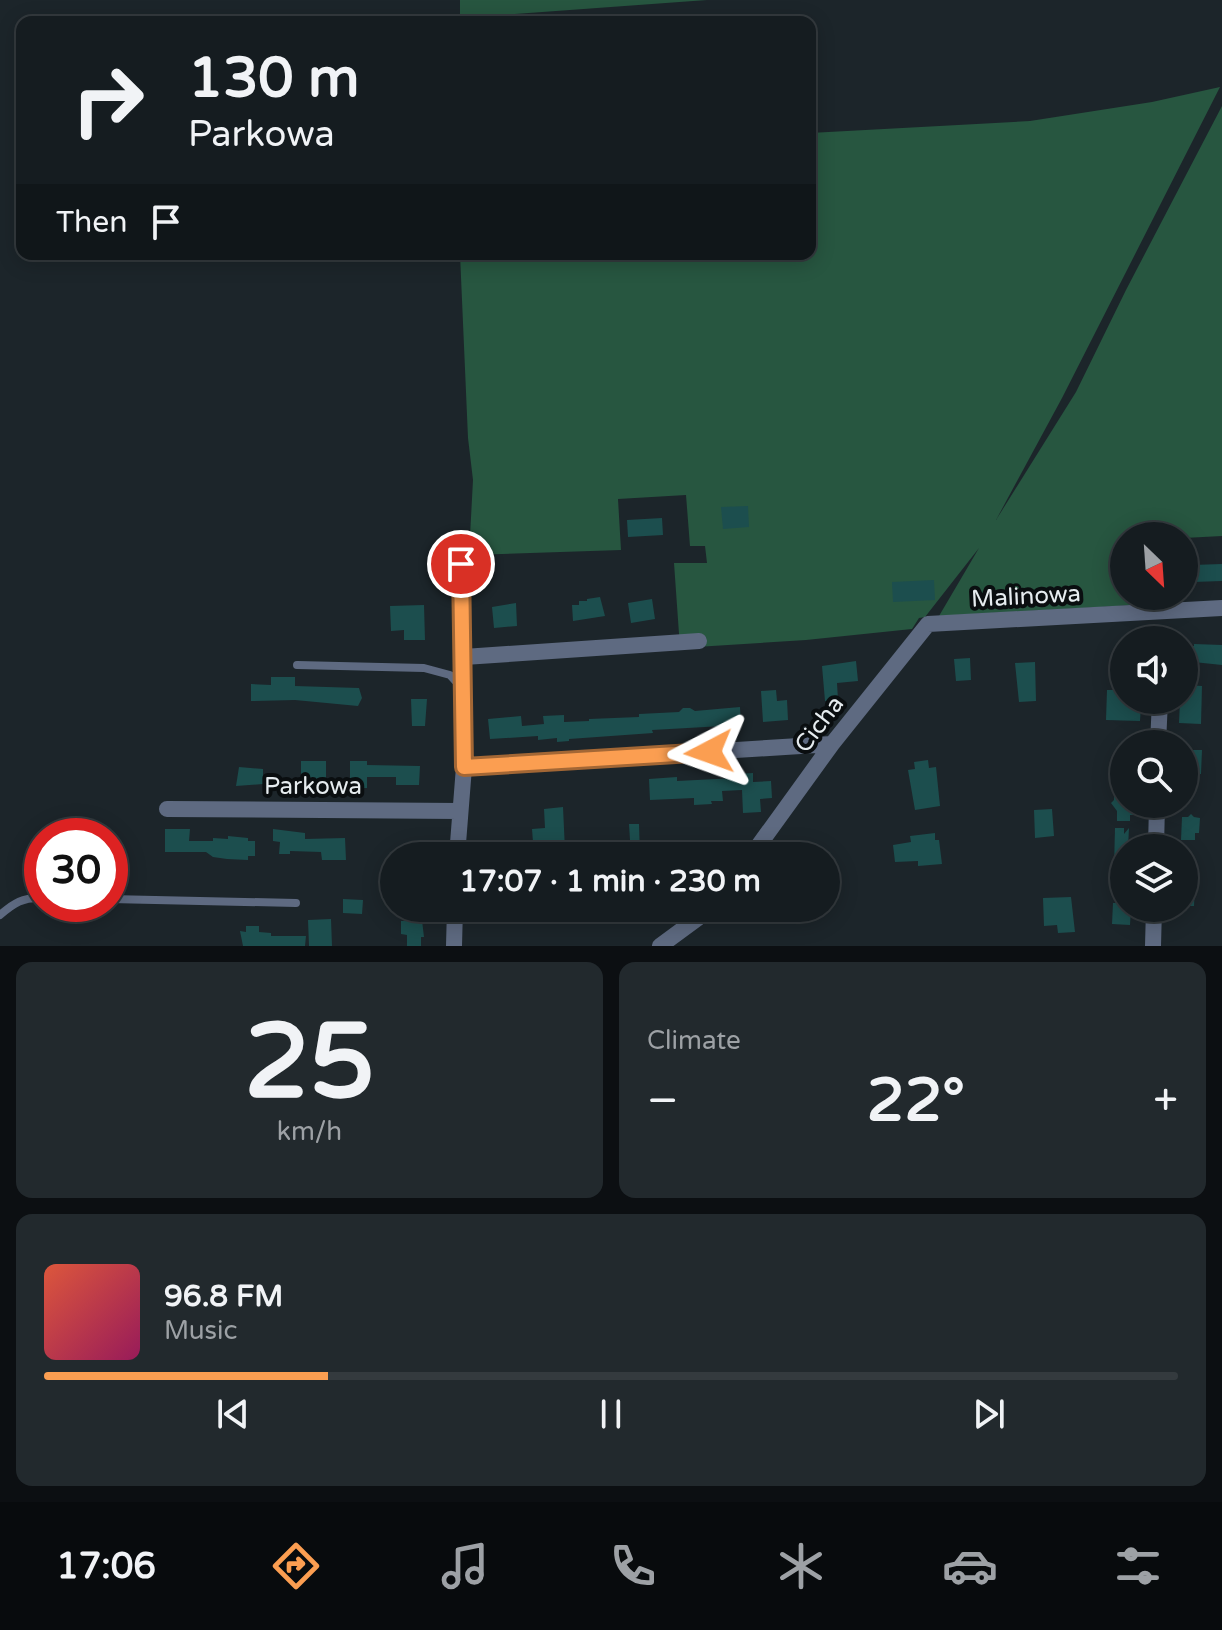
<!DOCTYPE html>
<meta charset="utf-8">
<style>
body{margin:0;font-family:"Varela Round",sans-serif;background:#22292d;color:#f1f3f6;height:100vh;display:flex;flex-direction:column;font-size:30px;white-space:nowrap}
*{box-sizing:border-box;margin:0}
p{font-size:26px;color:#9da1a5}
.icon{flex:none;width:44px;height:44px;fill:none;stroke:currentColor;stroke-width:2;stroke-linecap:round;stroke-linejoin:round}
.map{position:relative;height:946px;overflow:hidden}
.details{display:flex;flex-direction:column;gap:16px;padding:16px;background:#0c0f12;flex:1}
.details>*{flex:none}
.guide{position:absolute;left:16px;top:16px;width:800px;height:244px;border-radius:16px;box-shadow:0 4px 20px #0003,0 0 0 2px #343a3e;background:#151c20;color:#f1f3f6;overflow:hidden}
.needle{width:52px;rotate:155deg}
.controls{position:absolute;left:1110px;top:522px;display:grid;gap:16px}
.controls a{display:grid;place-items:center;width:88px;height:88px;border-radius:50%;background:#151c20;box-shadow:0 4px 20px #0003,0 0 0 2px #343a3e;font-size:40px}
.speed{position:absolute;left:24px;top:818px;display:flex;gap:16px;font-size:40px;font-weight:700;text-align:center}
.speed>*{display:grid;place-content:center;width:104px;height:104px;border-radius:50%;background:#151c20;box-shadow:0 4px 20px #0003,0 0 0 2px #343a3e;line-height:1}
.speed .limit{border:12px solid #d22;background:#fff;color:#111}
.pin{position:absolute;display:grid;place-items:center;width:68px;height:68px;color:#fff;margin:-34px;border:4px solid #fff;border-radius:50%;box-shadow:0 2px 8px #0007}
.me{position:absolute;width:88px;margin:-44px;rotate:266deg;stroke-linejoin:round;filter:drop-shadow(0 0 6px #0008)}
.turn{display:flex;align-items:center;gap:28px;height:168px;padding:0 40px;font-size:36px}
.turn .icon{width:104px;height:104px;stroke-width:2.5}
.turn b{display:block;font-size:56px;line-height:68px}
.then{display:flex;align-items:center;height:76px;padding:0 40px;background:#0003;gap:16px;font-size:30px}
.big{font-size:60px;font-weight:700;line-height:1.1}
.details .tile{flex:1;display:flex;flex-direction:column;justify-content:center;gap:12px;min-width:0;padding:0 28px;border-radius:16px;background:#22292d}
.details .dial{align-items:center;gap:0}
.dial b{font-size:104px;line-height:1}
.song{display:flex;align-items:center;gap:24px}
.cover{width:96px;height:96px;border-radius:12px;background:linear-gradient(135deg,hsl(10 70% 55%),hsl(330 70% 35%))}
.played{height:8px;border-radius:4px;background:linear-gradient(90deg,#fb9e51 25%,#343a3e 25%)}
.keys{display:flex;justify-content:space-around;direction:ltr}
.heat{display:flex;justify-content:space-between;align-items:center;font-size:44px;direction:ltr}
.details .tiles{flex:1;display:grid;gap:16px;grid-template-columns:1fr 1fr}
.tile:last-child{grid-column:span 2}
.trip{position:absolute;left:380px;top:842px;width:460px;height:80px;border-radius:40px;background:#151c20;box-shadow:0 4px 20px #0003,0 0 0 2px #343a3e;font-weight:700;line-height:80px;text-align:center}
.tab-bar{display:flex;height:128px;justify-content:space-around;align-items:center;background:#080b0d;color:#9da1a5}
.tab-bar .icon{width:56px;height:56px}
.tab-bar .on{color:#fb9e51}
.tab-bar b{font-size:36px;color:#f1f3f6}
.map>svg:first-child{display:block}
.green{fill:#275640}
.building{fill:#1c4e4e}
.lines{fill:none;stroke-linecap:round;stroke-linejoin:round}
.service{stroke:#5e6a81;stroke-width:8}
.minor{stroke:#5e6a81;stroke-width:16}
.route-casing{stroke:#a36735;stroke-width:20}
.route{stroke:#fb9e51;stroke-width:14}
.labels{text-anchor:middle;stroke-width:8;stroke-linejoin:round;paint-order:stroke}
.street-label{font-size:24px;fill:#e6ecef;stroke:#0a0e10}
</style>
<div class="map">
<svg width="1222" height="946" viewBox="0 0 1222 946">
<rect width="100%" height="100%" fill="#1c252a"/>
<path class="green" d="M460,0h247l-247,18z
M1220,87l-158,311 -66,122 80,-128 50,-102 96,-184v430l-38,2v-2h-60v60h46v7l-231,13 40,-68 -54,69 -6,1 -7,11 -106,11 -126,8 -6,-85h33l-2,-17h-15l-4,-51 -68,4 3,51 -152,5 4,-75 -5,-42 -8,-184h350v-121l220,-12 122,-19z"/>
<path class="building" d="M748,506l1,21 -26,2 -2,-22z
M662,518l1,17 -35,2 -1,-17z
M1222,564v17l-29,1 -1,-17z
M934,580l1,20 -42,2 -1,-20z
M600,597l5,19 -32,5 -1,-16h7v-4h8v-2z
M652,599l3,20 -24,4 -3,-20z
M516,603l1,23 -23,2 -2,-21z
M424,605l1,35h-21v-10l-13,1 -1,-25z
M1194,644l28,1v20l-38,-4v-15h10z
M970,658l1,22 -15,1 -2,-22z
M856,661l2,20 -21,2 1,17 -13,1 -3,-35z
M1035,662l1,39 -17,1 -4,-39z
M271,677h24v9l64,2 3,10 -4,8 -63,-6 -44,1v-17l20,1z
M1185,685l17,1 -1,38 -22,-1 1,-23h4z
M776,690l1,11 10,-1 1,20 -25,2 -2,-31z
M1107,690h17v10h12v6h5l-1,15 -34,-1z
M411,699h16l-2,27h-13z
M740,707l1,18 -89,5 1,3 -84,6v2l-12,1v-4l-19,2v-4l-48,3 -2,-20 33,-3 1,10 22,-2 -1,-8 21,-1v7l25,-1v-2l50,-2v-3l40,-2 4,-4h7l5,3z
M1184,750h18l-1,24h-17z
M928,760l1,8 7,-1 4,39 -25,4 -7,-40 7,-1 -1,-7z
M301,761h25v23h-25z
M350,761h17v4l53,1 -1,19h-23v-8h-29v11h-17z
M239,767l24,2v15l-27,2z
M753,773v9l18,-1 1,17 -12,1 1,13 -18,1 -1,-23 -20,1 1,10h-12l1,3 -18,1v-7l-44,2 -1,-21 28,-2v4l59,-3v-4z
M1114,793h10v11h10l-1,11h-3v6h-13v-10l-6,-8 3,-3z
M563,807l2,43 -15,1v5h-30l-1,-13 14,-1 -1,-13 13,-1 -1,-19z
M1052,809l2,27 -19,2 -1,-28z
M1191,814l3,3 6,1 -1,15h-4v7h-14l1,-23h6z
M629,824h10l1,32h-9z
M1115,828h9v6l5,-6 -1,20h-4v19h-10z
M165,829h25l-1,12h24v-3l15,1v-3l20,2v3h7v15h-7v4l-21,-1 -14,-2 -7,-5h-41z
M273,829l32,4v6l40,-1 1,22h-24l-1,-8 -31,-1v3h-11l1,-12 -7,-1z
M935,833v7h4l3,24 -24,2v-5l-23,1 -2,-17 18,-3 -1,-6z
M1189,880l6,6 -1,20h-10v-21z
M1071,897l4,35 -17,1 -1,-8 -13,1 -1,-28z
M343,899l20,1 -1,14 -19,-1z
M1113,903h11v5h7l-1,17 -18,-1z
M405,912h16l3,25h-3v9h-14v-11l-6,-1v-13h4z
M331,919l1,27h-23l-1,-26z
M246,926h13v6l12,1v3h35l-1,10h-62l-3,-15 6,1z"/>
<g class="lines">
<path class="service" d="M297,665l127,3 26,7 11,12
M110,899l186,4
M0,915c14,-12 23,-18 42,-17"/>
<path class="minor" d="M464,657l235,-16
M1158,744l2,-44
M464,767l368,-23
M167,809l292,2
M1156,848l1,-44
M457,856l7,-89 -3,-203
M751,856l81,-112 96,-120 294,-16
M454,946l1,-38
M660,946l38,-28 9,-10
M1153,946l1,-38"/>
</g>
<g class="lines">
<defs>
<path id="route" d="M461,564l3,203 245,-15"/>
</defs>
<use href="#route" class="route-casing"/>
<use href="#route" class="route"/>
</g>
<g class="labels">
<g class="street-label">
<text transform="translate(1026 596) rotate(-3)" y="8">Malinowa</text>
<text transform="translate(819 724) rotate(-53)" y="8">Cicha</text>
<text x="313" y="794">Parkowa</text>
</g>
</g>
</svg>
<div class="controls">
<a><svg class="needle" viewBox="-14 -14 28 28"><path d="M0-13l5 13h-10z" fill="#e53935"/><path d="M0 13l5-13h-10z" fill="#9da1a5"/></svg></a>
<a><svg class="icon" aria-label="sound" viewBox="0 0 24 24"><path d="M4 9h4l5-4v14l-5-4H4zM17 9q2 3 0 6"/></svg></a>
<a><svg class="icon" aria-label="search" viewBox="0 0 24 24"><circle cx="10" cy="10" r="6"/><path d="M15 15l6 6"/></svg></a>
<a><svg class="icon" aria-label="layers" viewBox="0 0 24 24"><path d="M12 4l9 5-9 5-9-5zM3 14l9 5 9-5"/></svg></a>
</div>
<div class="speed"><div class="limit">30</div></div>
<div class="pin" style="left:461px;top:564px;background:#d93025"><svg class="icon" aria-label="arrive" viewBox="0 0 24 24"><path d="M6 21V4h12l-3 4 3 4H6"/></svg></div>
<svg class="me" style="left:709px;top:752px" viewBox="-20 -20 40 40"><path d="M0-17L14 15 0 8-14 15z" fill="#fb9e51" stroke="#fff" stroke-width="4"/></svg>
<div class="trip">17:07 · 1 min · 230 m</div>
<div class="guide">
<div class="turn"><svg class="icon" aria-label="right" viewBox="0 0 24 24"><path d="M7 20v-9h11M14 6l5 5-5 5"/></svg><div><b>130 m</b>Parkowa</div></div>
<div class="then">Then<svg class="icon" aria-label="arrive" viewBox="0 0 24 24"><path d="M6 21V4h12l-3 4 3 4H6"/></svg></div>
</div>
</div>
<section class="details">
<div class="tiles">
<div class="tile dial"><b>25</b><p>km/h</p></div>
<div class="tile"><p>Climate</p>
<div class="heat"><a>−</a><b class="big">22°</b><a>+</a></div>
</div>
<div class="tile">
<div class="song"><i class="cover"></i><div><b>96.8 FM</b><p>Music</p></div></div>
<div class="played"></div>
<div class="keys"><svg class="icon" aria-label="previous" viewBox="0 0 24 24"><path d="M18 5L8 12l10 7zM5 5v14"/></svg><svg class="icon" aria-label="pause" viewBox="0 0 24 24"><path d="M8 5v14M16 5v14"/></svg><svg class="icon" aria-label="next" viewBox="0 0 24 24"><path d="M6 5l10 7-10 7zM19 5v14"/></svg></div>
</div>
</div>
</section>
<nav class="tab-bar">
<b>17:06</b>
<svg class="icon on" aria-label="directions" viewBox="0 0 24 24"><path d="M12 3l9 9-9 9-9-9zM9 14v-3h6M13 9l2 2-2 2"/></svg>
<svg class="icon" aria-label="music" viewBox="0 0 24 24"><path d="M9 18V5l10-2v13"/><circle cx="6" cy="18" r="3"/><circle cx="16" cy="16" r="3"/></svg>
<svg class="icon" aria-label="phone" viewBox="0 0 24 24"><path d="M5 4h4l2 5-3 2q2 4 5 5l2-3 5 2v4C11 20 4 13 5 4z"/></svg>
<svg class="icon" aria-label="climate" viewBox="0 0 24 24"><path d="M12 3v18M4 7l16 10M4 17L20 7"/></svg>
<svg class="icon" aria-label="car" viewBox="0 0 24 24"><path d="M5 17H2v-5l4-1 3-4h7l3 4 3 1v5h-3M9 17h6M6 11h13"/><circle cx="7" cy="17" r="2"/><circle cx="17" cy="17" r="2"/></svg>
<svg class="icon" aria-label="filters" viewBox="0 0 24 24"><path d="M4 7h16M4 17h16"/><circle cx="9" cy="7" r="2"/><circle cx="15" cy="17" r="2"/></svg>
</nav>
